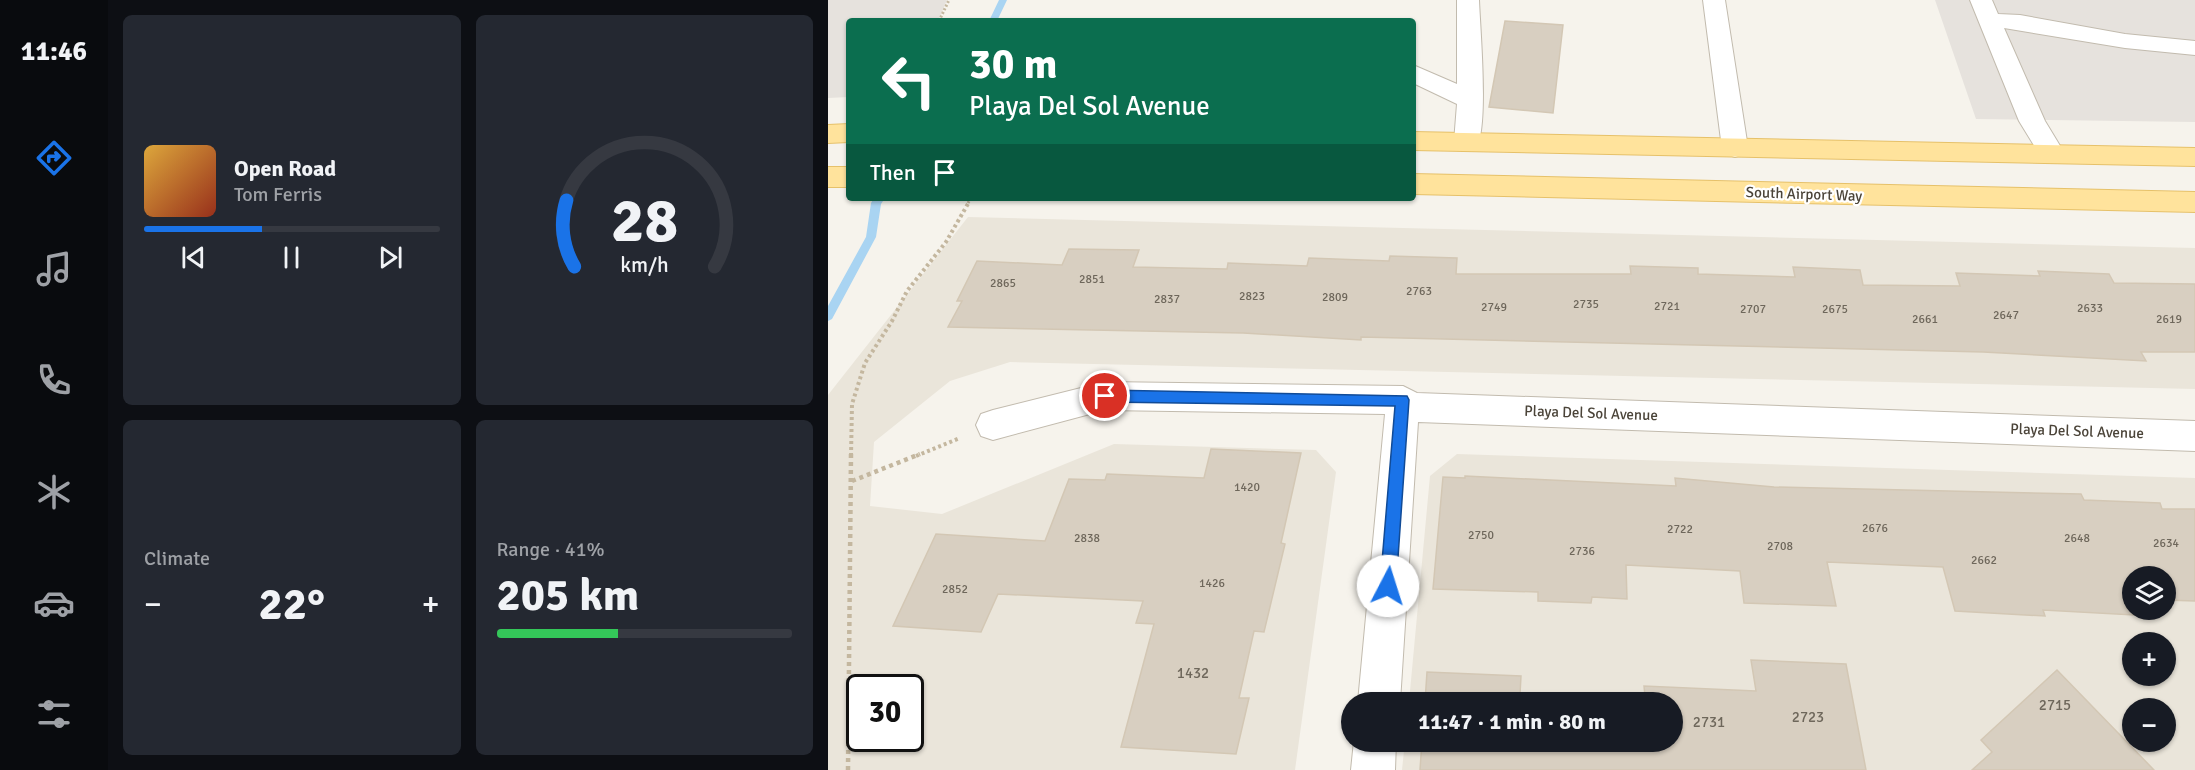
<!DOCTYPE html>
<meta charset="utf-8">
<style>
body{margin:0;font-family:Signika,sans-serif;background:#242831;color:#f1f3f6;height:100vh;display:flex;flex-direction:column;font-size:22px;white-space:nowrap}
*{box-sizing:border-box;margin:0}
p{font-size:20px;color:#9ea1a6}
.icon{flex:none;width:33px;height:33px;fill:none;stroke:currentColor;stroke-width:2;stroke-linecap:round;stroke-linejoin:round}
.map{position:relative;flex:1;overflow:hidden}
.sheet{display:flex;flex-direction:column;gap:15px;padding:15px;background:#0d0f14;width:720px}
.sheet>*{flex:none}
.banner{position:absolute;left:18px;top:18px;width:570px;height:183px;border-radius:6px;box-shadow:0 2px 4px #0004;background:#0b6e4f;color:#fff;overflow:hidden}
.fabs{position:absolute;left:1294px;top:566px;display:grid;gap:12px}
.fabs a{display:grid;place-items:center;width:54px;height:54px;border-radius:50%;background:#171b24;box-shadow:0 2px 4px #0004;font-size:30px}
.speed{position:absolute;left:18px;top:674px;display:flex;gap:12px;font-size:30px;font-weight:700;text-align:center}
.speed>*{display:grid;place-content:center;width:78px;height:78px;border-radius:50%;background:#171b24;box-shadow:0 2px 4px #0004;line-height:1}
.speed .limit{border:3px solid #111;border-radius:9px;background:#fff;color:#111}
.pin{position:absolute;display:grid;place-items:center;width:51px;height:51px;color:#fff;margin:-26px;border:3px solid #fff;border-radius:50%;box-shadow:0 2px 6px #0007}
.me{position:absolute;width:66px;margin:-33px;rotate:5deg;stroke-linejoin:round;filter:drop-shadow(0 0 4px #0008)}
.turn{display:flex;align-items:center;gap:21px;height:126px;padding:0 24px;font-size:27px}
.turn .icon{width:78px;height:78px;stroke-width:2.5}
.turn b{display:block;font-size:42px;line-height:51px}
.then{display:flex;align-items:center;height:57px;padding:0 24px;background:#0003;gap:12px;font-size:22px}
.big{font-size:45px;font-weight:700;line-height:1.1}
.sheet .card{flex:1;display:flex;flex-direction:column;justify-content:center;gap:9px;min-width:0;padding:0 21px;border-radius:9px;background:#242831}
.sheet .dial{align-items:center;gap:0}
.dial svg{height:156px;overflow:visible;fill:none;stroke:#363941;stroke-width:7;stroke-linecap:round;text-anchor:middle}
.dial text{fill:#f1f3f6;stroke:none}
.song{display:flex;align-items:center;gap:18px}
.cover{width:72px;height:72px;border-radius:9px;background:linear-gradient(135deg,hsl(40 70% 55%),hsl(10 70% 35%))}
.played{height:6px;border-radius:3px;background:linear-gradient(90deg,#1a73e8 40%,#363941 40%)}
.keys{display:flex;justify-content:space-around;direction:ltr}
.heat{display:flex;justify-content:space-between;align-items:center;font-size:33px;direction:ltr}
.charge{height:9px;border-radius:4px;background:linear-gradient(90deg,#34c759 41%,#363941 0)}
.sheet .tiles{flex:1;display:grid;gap:15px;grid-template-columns:repeat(2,1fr)}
.trip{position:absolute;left:513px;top:692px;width:342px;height:60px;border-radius:30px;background:#171b24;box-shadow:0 2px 4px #0004;font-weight:700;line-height:60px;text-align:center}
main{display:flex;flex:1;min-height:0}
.menu{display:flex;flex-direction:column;width:108px;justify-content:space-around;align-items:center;background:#090b0e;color:#9ea1a6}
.menu .icon{width:42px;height:42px}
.menu .current{color:#1a73e8}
.menu b{font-size:27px;color:#f1f3f6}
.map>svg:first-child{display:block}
.residential{fill:#eae5da;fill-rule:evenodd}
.industrial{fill:#e6e2dd}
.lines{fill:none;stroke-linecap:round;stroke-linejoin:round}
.stream{fill:#a9d4f2;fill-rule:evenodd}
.building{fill:#d8cfc1;stroke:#d3c7b4;stroke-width:1.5}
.minor-casing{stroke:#c2bbae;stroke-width:2}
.major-casing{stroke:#e6c16a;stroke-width:2}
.path-far2{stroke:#c4b79f;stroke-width:3;stroke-dasharray:2 2;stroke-linecap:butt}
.path-far1{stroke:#c4b79f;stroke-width:4;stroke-dasharray:3 3;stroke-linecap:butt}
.path{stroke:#c4b79f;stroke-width:4.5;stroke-dasharray:4 4;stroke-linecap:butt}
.minor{fill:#fff;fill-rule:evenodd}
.major{fill:#ffe39c;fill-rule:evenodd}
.route{fill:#1a73e8;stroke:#114b97;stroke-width:1.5}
.labels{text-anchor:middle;stroke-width:4.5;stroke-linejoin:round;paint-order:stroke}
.number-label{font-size:12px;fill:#6e675b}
.street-label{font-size:15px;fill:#4b4439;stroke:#fff}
.near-number-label{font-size:15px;fill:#6e675b}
</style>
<main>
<nav class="menu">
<b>11:46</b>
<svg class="icon current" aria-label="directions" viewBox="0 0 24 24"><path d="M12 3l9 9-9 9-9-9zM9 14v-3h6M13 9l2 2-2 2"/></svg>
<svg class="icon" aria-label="music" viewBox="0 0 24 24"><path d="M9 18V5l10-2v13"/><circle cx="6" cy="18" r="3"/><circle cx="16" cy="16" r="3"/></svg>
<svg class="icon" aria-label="phone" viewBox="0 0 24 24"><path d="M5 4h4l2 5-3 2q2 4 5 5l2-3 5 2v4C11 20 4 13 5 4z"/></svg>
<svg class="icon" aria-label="climate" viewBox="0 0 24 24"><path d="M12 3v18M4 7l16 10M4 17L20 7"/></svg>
<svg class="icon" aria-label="car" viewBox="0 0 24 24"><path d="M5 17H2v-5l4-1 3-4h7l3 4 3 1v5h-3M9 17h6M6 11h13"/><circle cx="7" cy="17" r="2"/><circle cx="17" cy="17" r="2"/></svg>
<svg class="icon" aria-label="filters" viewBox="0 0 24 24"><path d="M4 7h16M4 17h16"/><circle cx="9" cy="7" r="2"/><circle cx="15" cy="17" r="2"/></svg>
</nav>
<section class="sheet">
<div class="tiles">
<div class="card">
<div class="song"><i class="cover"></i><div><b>Open Road</b><p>Tom Ferris</p></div></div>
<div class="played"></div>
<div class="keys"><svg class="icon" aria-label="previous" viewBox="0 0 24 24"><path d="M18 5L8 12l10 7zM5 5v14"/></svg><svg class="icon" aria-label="pause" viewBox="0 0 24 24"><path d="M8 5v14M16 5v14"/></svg><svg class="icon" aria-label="next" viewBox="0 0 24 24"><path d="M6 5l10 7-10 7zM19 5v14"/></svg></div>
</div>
<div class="card dial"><svg viewBox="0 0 100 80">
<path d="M14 69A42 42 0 1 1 86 69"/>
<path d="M14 69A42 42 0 0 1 10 35" stroke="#1a73e8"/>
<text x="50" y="56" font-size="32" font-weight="700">28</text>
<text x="50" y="72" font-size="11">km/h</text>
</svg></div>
<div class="card"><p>Climate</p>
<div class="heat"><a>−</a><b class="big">22°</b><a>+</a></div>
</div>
<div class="card"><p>Range · 41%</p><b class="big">205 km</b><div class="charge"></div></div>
</div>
</section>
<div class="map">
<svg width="1367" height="770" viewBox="0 0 1367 770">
<rect width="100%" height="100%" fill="#f6f3ec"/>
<path class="residential" d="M140,217l1227,31v141l-1185,-27 -60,19 -76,61 -4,64 72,8 172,-70 202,6 20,22 -41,298h-467v-375zM32,687h50v51h-50z
M629,454l738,24v292h-793l3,-29h267v-39h-263l21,-226zM1305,576h33v33h-33zM1305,642h33v33h-33zM1305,708h33v33h-33z"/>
<path class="industrial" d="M0,0h119l-9,21h-89v76l-21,1z
M1107,0h260v122l-219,-3z"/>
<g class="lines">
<path class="stream" d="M171,0h8l-10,21h-8z
M46,198h11l-4,6 -5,33 -44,82 -4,2v-15l38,-69 5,-34z"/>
</g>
<path class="building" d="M677,21l58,4 -10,88 -64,-6z
M241,249l70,1 -6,17 94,2 1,-6 79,3 2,-8 80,3 1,-5 67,2 -1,16h175l-1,-8 68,2v6l97,3 -2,-10 67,3 3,15 97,1 -4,-13 84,3 -2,-5 71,3 5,9 81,1v68h-54l5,9 -163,-9 -622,-15v3l-118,-7 -295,-6 14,-26h-5l20,-40 85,4z
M383,449l90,4 -20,90 4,1 -21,88 -10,-1 -15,67h10l-13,56 -115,-7 33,-123 -18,-1 7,-22 -145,-7 -17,38 -88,-6 43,-92 109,7 24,-62 36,1 2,-6 97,4z
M637,476l211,10 -1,-8 99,9 307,7 3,6 76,3 2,6h33v92l-29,-1v-24h-33v33h16l3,7 -109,-6 2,6 -90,-5 -12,-44 -116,-5 9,44 -92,-3 -4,-32 -114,-6 1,34 -35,-2 -1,6 -53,-2v-9l-105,-3 10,-112 22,1z
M923,660l95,4 20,106h-446l2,-29h250v-39h-247l2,-30 94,4 -1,18 125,2 -1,-10 112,5z
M1229,670l97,100h-182l20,-18 -11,-12z"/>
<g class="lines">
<defs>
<path id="minor" d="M629,0h22c1,28 10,128 -3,148l-9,3 -9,-3 -4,-6 3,-38 -44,-21v-18l44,19z
M875,0h22l23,148 -4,6 -9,3 -9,-3 -4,-6z
M1142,0h22l6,14 22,1 105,19 70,7v14l-70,-7 -121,-20 41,93 20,33 -4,6 -9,3 -9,-3 -24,-39z
M277,382l298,4 14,7 778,28v30l-777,-29 -18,280h-42l27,-288 -280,-4 -112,30 -12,-4 -5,-11 5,-11 12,-4z
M526,741h42l-1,29h-44z"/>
<path id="major" d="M21,124v18l-21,1v-18z
M585,132l782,16v18l-782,-16z
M0,167h21v20h-21z
M585,174l782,18v20l-782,-18z"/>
</defs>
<use href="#minor" class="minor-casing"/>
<use href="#major" class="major-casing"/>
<path class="path-far2" d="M111,21l10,-21
M140,203l3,-5"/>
<path class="path-far1" d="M23,456l1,-52 13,-41 27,-42 15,-30 39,-49 23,-40
M88,456l44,-18"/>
<path class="path" d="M24,481l68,-27
M20,770l3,-316"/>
<use href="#minor" class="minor"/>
<use href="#major" class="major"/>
</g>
<path class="route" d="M277,390l302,6 2,4 -13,186 -3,5 -5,3 -6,-3 -2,-5 15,-180 -290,-4 -5,-2 -2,-4 2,-4z"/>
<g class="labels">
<g class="number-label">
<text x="264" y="283">2851</text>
<text x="175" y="287">2865</text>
<text x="591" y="295">2763</text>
<text x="424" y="300">2823</text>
<text x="507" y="301">2809</text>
<text x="339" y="303">2837</text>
<text x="758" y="308">2735</text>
<text x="839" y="310">2721</text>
<text x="666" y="311">2749</text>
<text x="1262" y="312">2633</text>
<text x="925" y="313">2707</text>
<text x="1007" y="313">2675</text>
<text x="1178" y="319">2647</text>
<text x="1097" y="323">2661</text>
<text x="1341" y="323">2619</text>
<text x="419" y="491">1420</text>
<text x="1047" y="532">2676</text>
<text x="852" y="533">2722</text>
<text x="653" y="539">2750</text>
<text x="259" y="542">2838</text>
<text x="1249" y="542">2648</text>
<text x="1338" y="547">2634</text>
<text x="952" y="550">2708</text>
<text x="754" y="555">2736</text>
<text x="1156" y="564">2662</text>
<text x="384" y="587">1426</text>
<text x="127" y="593">2852</text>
</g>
<g class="street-label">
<text transform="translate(976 194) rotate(2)" y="5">South Airport Way</text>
<text transform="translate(763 413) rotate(2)" y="5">Playa Del Sol Avenue</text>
<text transform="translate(1249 431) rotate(2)" y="5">Playa Del Sol Avenue</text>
</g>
<g class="near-number-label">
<text x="365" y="678">1432</text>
<text x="1227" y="710">2715</text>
<text x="980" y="722">2723</text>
<text x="881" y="727">2731</text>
</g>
</g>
</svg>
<div class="fabs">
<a><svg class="icon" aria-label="layers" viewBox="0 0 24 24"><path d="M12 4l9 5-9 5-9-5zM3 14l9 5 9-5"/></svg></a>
<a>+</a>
<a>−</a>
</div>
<div class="speed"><div class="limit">30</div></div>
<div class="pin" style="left:277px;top:396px;background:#d93025"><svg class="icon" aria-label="arrive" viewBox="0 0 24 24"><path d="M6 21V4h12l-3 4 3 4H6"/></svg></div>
<svg class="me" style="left:560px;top:586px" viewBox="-20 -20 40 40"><circle r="19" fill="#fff"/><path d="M0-13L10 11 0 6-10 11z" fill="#1a73e8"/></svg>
<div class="trip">11:47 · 1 min · 80 m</div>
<div class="banner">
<div class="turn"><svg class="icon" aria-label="left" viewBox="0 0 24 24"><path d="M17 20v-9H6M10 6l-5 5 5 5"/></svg><div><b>30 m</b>Playa Del Sol Avenue</div></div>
<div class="then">Then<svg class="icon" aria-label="arrive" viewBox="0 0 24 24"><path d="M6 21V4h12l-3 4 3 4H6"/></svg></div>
</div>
</div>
</main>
